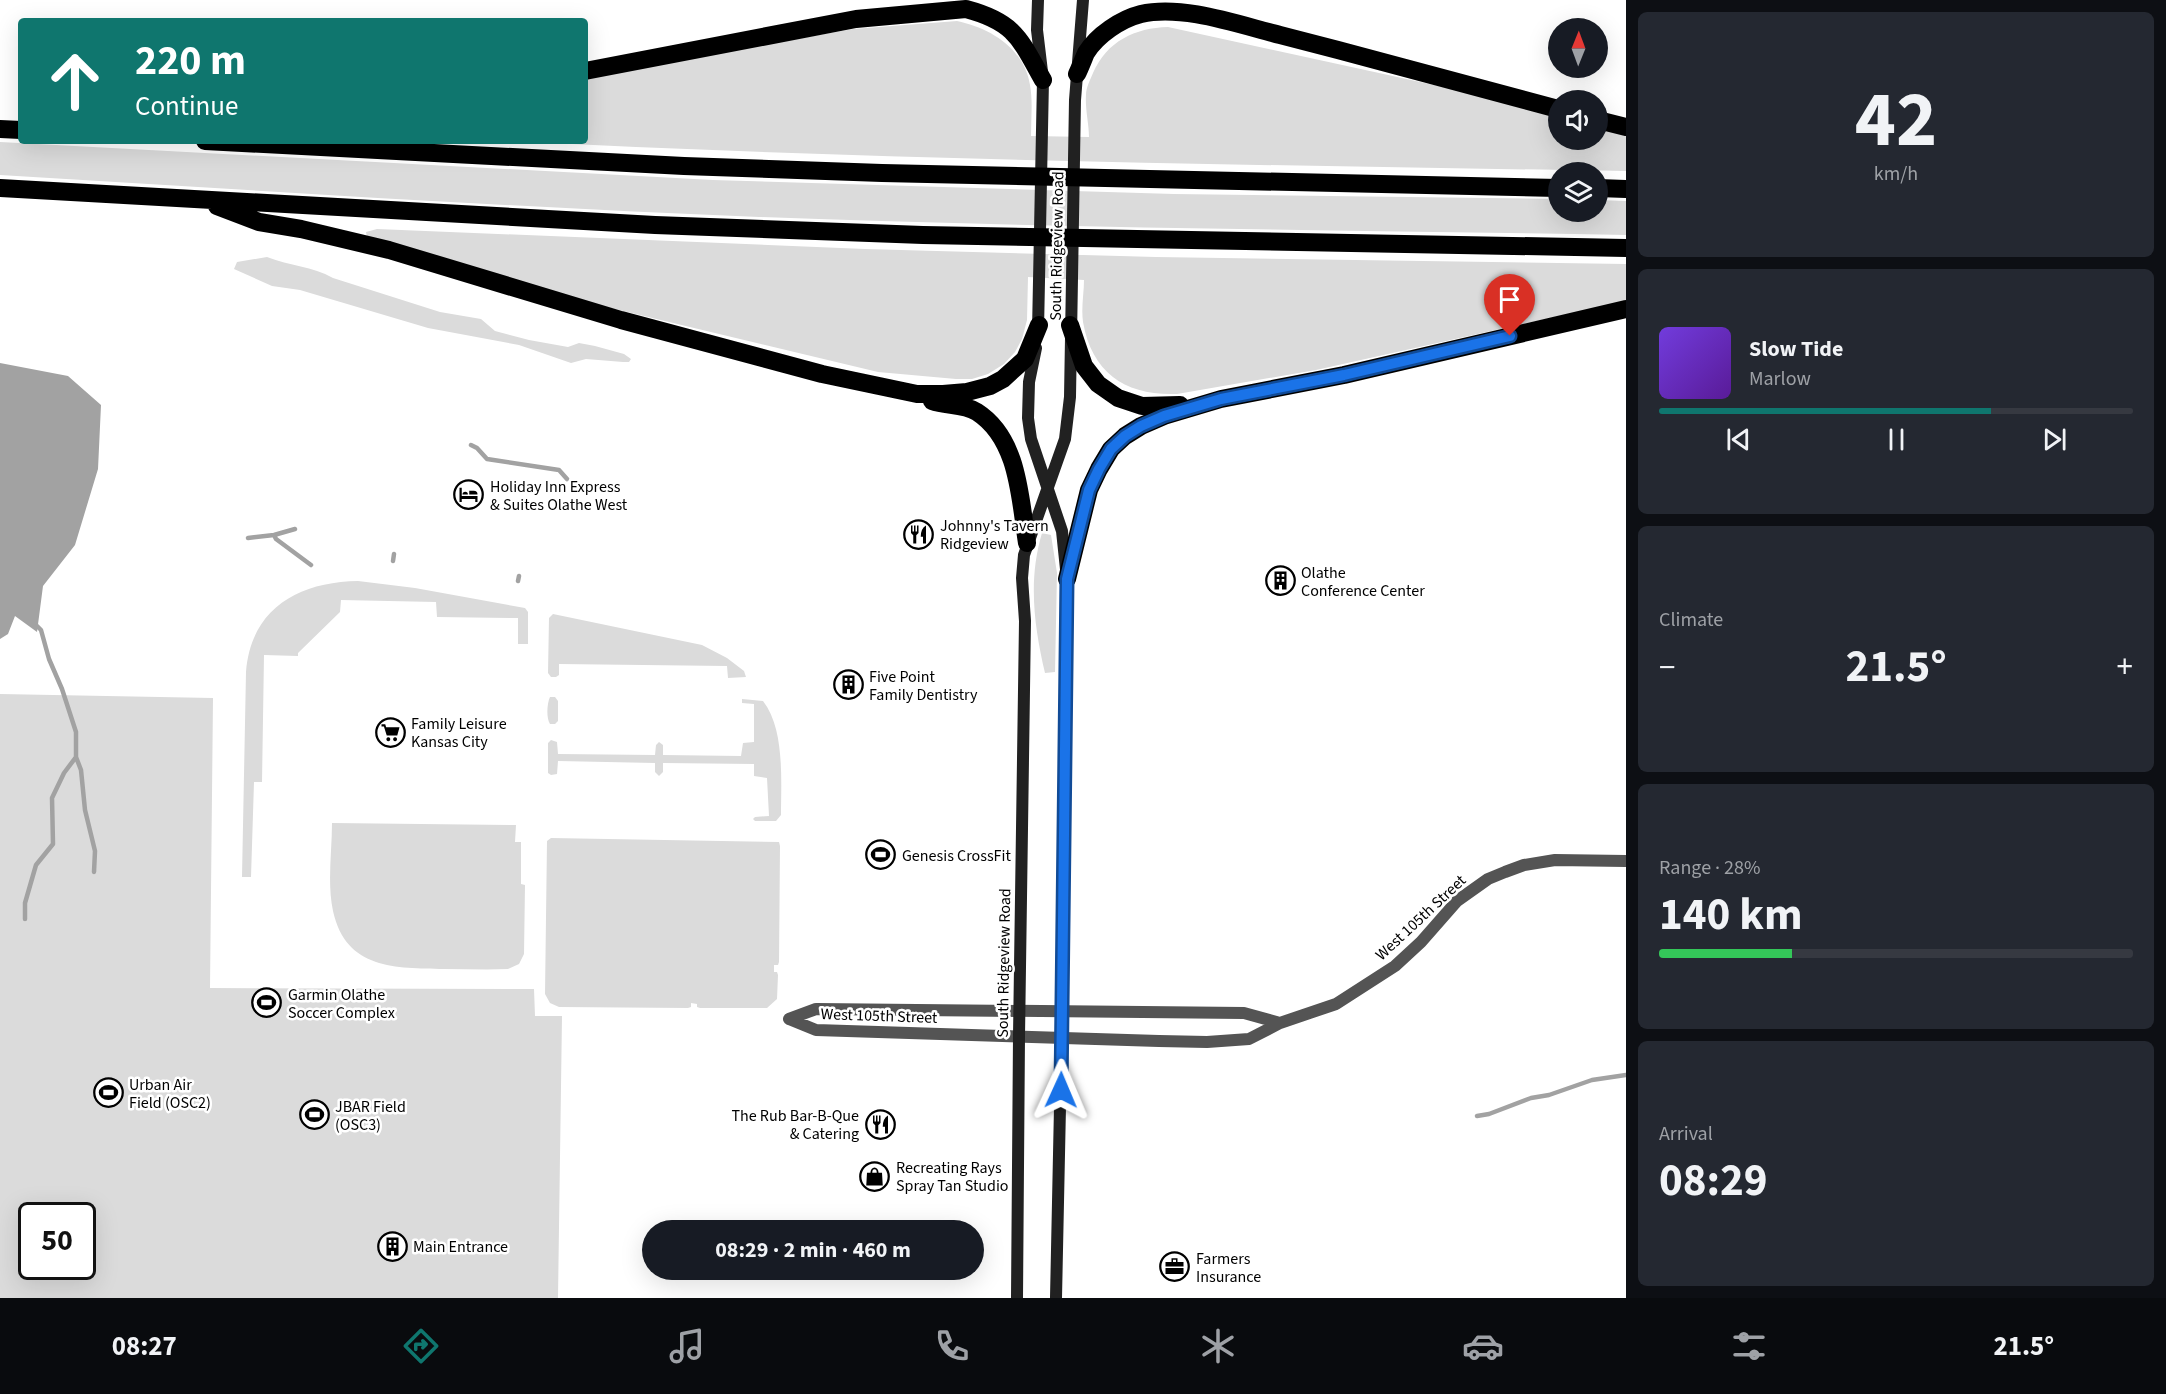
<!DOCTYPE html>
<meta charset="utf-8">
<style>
body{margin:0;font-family:"Source Sans 3",sans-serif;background:#242831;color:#f1f3f6;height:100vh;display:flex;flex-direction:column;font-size:22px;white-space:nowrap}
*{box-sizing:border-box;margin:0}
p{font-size:20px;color:#9ea1a6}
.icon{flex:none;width:33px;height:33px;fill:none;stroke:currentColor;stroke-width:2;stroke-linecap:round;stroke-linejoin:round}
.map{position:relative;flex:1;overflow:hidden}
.side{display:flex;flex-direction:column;gap:12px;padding:12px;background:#0d0f14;width:540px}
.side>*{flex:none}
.banner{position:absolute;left:18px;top:18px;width:570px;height:126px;border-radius:6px;box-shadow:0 6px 24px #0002;background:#0f766e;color:#fff;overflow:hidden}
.needle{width:39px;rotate:1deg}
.fabs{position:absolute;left:1548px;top:18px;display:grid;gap:12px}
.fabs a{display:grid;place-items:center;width:60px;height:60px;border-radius:50%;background:#171b24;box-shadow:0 6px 24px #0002;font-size:30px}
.speed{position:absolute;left:18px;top:1202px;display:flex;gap:12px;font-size:30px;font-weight:700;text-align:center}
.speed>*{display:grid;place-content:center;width:78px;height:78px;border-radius:50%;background:#171b24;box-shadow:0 6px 24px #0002;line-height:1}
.speed .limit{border:3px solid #111;border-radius:9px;background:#fff;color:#111}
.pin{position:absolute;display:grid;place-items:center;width:51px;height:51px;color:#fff;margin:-62px -26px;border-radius:50% 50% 50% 0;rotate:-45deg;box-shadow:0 0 6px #0007}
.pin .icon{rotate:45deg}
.me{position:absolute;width:66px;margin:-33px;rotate:1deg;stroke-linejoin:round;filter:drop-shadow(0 0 4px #0008)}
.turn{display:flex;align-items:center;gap:21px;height:126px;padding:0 18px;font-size:27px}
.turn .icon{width:78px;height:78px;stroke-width:2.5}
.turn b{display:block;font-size:42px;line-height:51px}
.big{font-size:45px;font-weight:700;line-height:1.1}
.side .tile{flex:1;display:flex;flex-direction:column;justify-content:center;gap:9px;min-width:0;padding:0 21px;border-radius:9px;background:#242831}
.side .dial{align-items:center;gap:0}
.dial b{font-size:78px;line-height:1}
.song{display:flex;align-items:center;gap:18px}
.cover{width:72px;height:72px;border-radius:9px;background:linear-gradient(135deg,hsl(260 70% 55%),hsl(270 70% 35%))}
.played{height:6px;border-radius:3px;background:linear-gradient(90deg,#0f766e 70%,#363941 70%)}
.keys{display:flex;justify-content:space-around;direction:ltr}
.heat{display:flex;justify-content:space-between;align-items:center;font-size:33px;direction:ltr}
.charge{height:9px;border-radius:4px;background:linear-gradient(90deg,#34c759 28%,#363941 0)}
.trip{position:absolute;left:642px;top:1220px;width:342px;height:60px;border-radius:30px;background:#171b24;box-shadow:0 6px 24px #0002;font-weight:700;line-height:60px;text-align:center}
.menu{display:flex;height:96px;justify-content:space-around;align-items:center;background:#090b0e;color:#9ea1a6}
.menu .icon{width:42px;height:42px}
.menu .active{color:#0f766e}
.menu b{font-size:27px;color:#f1f3f6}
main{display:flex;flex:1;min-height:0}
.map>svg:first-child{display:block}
.green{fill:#dbdbdb;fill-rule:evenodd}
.water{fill:#a2a2a2}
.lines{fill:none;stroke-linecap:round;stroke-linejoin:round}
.stream{stroke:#a2a2a2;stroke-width:4.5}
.minor{stroke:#545454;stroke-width:12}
.secondary{stroke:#212121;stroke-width:12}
.motorway{stroke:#000;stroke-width:18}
.route-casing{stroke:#114b97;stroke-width:15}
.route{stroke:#1a73e8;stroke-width:10}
.labels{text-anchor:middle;stroke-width:5;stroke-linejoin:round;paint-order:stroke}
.street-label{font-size:16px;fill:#000;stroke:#fff}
.poi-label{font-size:16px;fill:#000;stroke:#fff;text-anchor:start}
</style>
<main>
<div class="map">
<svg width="1626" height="1298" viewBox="0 0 1626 1298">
<rect width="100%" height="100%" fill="#fff"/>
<path class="green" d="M957,21c33,7 67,27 73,64 3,17 1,34 1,51l58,1c0,-13 -4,-28 -3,-42 0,-7 4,-15 7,-22 14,-32 42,-45 75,-46l289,63 101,28v22h40v-12l28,8v35c-373,-6 -746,-11 -1119,-30h78v-65l268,-47z
M0,142l713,38 461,14 384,5v13h40v-12l28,1v34c-289,-5 -578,-7 -867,-18 -253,-10 -506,-27 -759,-42z
M377,229l488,20 291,8 470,7v37l-310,69 -139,24c-50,2 -85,-20 -94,-72 -2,-14 1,-29 1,-42l-56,-3 -1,43 -5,19 -7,13 -11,12 -16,10 -16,5h-16l-78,-7 -309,-74 -202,-61 -1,-5z
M267,257c23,9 45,9 66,21l107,34 41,7 14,12 34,9 39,7 11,-4 16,3 29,8 7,5 -2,3h-6l-37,-3 -15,4 -52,-18 -91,-17 -128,-38 -28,-4 -38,-17 3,-7z
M1042,533l9,2 6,38 -2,99 -10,1c-11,-47 -17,-93 -3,-140z
M358,581l57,7 110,20 3,4v32h-10v-26l-81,-1 -1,-15 -95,-2 -1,12 -42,41v3l-34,-1 -2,127h-8l-3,95h-9l4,-205c5,-64 53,-90 112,-91z
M553,614l149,31 25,13 17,13 2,6 -18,1 -1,-12 -168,-2v11l-3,2h-5l-3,-4 1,-55z
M0,694l213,4 -3,290 324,1 1,27h27l-4,282h-558zM32,1215h50v51h-50z
M550,697h5l3,4v20l-3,3h-5c-4,-6 -3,-21 0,-27z
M742,699l21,2c22,28 18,80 18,114l-5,6h-21l-2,-2 2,-2 14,-1 -2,-38 -13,-2v-12l-91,-1v9l-4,4 -4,-4v-9l-97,-2 -1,13 -6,1 -3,-2v-30l3,-3 6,2 1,12 97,1 1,-10 3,-3 4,3v10l78,1 2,-13 11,-1v-38l-12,-1z
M332,823l184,2 -1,17h6v42l4,1 -1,69 -5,10 -11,5c-21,1 -43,0 -64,0 -48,-1 -98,1 -111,-58 -6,-28 -1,-60 -1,-88z
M551,838l228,4 1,4 -1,116 -1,3h-4v7h3l1,3 -1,24 -10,9h-67l-3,-1v-3l-6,-1v4l-3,1 -129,-1 -9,-4 -5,-9 2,-153z"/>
<path class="water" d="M0,363l68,13 33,29 -3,64 -23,76 -32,41 -6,46 -22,-16 -7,18 -8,5z"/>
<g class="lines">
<path class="stream" d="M471,445l6,3 10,11 72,11 8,9
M274,535l2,4 35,26
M248,538l26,-3 21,-6
M393,561l1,-7
M518,581l1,-5
M37,626l4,4 8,29 13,30 14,43v25l5,13 4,40 10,41 -1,21
M25,919v-16l11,-38 17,-21 -1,-46 12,-25 12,-16
M1477,1116l12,-2 42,-16 18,-3 43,-15 34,-5"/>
<path class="minor" d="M789,1019l27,11 343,11 48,1 42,-3 31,-16 56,-19 59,-38 26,-24 36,-41 31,-22 17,-7 19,-7 31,-5 71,1
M789,1019l27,-10 428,4 36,10"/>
<path class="secondary" d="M1038,0l-1,30 6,50 -5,251
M1036,348l-7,34 -1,36 3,21 31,92 5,48 -5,432 -6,287
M1017,1298l2,-262 6,-415 -3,-43 2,-23 41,-116 5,-42 5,-297 8,-100"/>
<path class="motorway" d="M585,71l271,-52 110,-10c49,13 54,30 77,71
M1077,74c3,-6 6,-14 9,-21 11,-18 35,-34 55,-39 41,-10 99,11 139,21 93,24 186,49 278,74
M1598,120l28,7
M0,129l21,1
M205,141l479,25 198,7 676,15
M0,188l655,37 268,10 703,13
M1598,188l28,1
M217,206l42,16 42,7 88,21 232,70 201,54 95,20h26l24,-2 23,-6 13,-7 22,-20 14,-34
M1070,325l14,41 14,18 20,14 24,8 38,-1
M932,401c14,5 32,3 45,11 42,27 43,87 50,131
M1067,579l22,-89 10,-21 12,-20 14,-13 16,-10 23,-10 57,-17 123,-24 282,-66"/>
</g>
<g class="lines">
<defs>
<path id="route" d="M1061,1090l6,-511 22,-89 10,-21 12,-20 14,-13 16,-10 23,-10 57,-17 123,-24 166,-39"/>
</defs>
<use href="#route" class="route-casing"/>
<use href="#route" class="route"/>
</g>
<defs>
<symbol id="hotel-ring" viewBox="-11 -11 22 22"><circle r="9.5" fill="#fff" stroke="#000" stroke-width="1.5"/><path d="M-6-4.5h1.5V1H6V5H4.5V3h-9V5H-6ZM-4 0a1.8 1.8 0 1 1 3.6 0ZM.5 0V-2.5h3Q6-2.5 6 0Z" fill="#000"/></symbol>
<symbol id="restaurant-ring" viewBox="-11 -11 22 22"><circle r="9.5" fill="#fff" stroke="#000" stroke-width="1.5"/><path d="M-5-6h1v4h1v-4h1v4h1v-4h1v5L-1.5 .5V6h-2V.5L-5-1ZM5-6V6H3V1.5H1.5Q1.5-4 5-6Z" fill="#000"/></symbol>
<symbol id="building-ring" viewBox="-11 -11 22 22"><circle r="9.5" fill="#fff" stroke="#000" stroke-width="1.5"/><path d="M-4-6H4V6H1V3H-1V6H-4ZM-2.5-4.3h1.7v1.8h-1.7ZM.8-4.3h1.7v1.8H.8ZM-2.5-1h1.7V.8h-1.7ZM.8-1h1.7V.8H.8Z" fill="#000"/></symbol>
<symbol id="supermarket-ring" viewBox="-11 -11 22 22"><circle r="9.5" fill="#fff" stroke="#000" stroke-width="1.5"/><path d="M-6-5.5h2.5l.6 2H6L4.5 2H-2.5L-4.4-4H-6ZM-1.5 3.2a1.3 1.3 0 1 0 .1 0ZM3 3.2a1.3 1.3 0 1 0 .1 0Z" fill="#000"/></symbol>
<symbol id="stadium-ring" viewBox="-11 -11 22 22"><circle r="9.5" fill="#fff" stroke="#000" stroke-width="1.5"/><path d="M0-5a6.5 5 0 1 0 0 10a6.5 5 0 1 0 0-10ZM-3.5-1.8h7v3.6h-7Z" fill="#000"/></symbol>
<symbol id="shop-ring" viewBox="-11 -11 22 22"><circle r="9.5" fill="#fff" stroke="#000" stroke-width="1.5"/><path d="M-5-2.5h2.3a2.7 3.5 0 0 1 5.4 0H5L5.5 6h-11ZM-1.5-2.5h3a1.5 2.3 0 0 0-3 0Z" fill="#000"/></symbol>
<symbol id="office-ring" viewBox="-11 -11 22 22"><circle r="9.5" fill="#fff" stroke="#000" stroke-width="1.5"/><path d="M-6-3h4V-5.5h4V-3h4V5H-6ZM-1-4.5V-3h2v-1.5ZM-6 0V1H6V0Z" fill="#000"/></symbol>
</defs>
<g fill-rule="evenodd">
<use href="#hotel-ring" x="452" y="478" width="33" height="33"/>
<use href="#restaurant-ring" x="902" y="518" width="33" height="33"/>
<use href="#building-ring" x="1264" y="564" width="33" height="33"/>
<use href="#building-ring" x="832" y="668" width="33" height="33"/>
<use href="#supermarket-ring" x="374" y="716" width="33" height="33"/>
<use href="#stadium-ring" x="864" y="838" width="33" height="33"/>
<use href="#stadium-ring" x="250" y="986" width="33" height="33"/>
<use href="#stadium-ring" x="92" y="1076" width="33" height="33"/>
<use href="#stadium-ring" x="298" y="1098" width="33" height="33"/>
<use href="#restaurant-ring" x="864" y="1108" width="33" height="33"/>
<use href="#shop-ring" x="858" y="1160" width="33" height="33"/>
<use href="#building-ring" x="376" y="1230" width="33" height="33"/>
<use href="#office-ring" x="1158" y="1250" width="33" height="33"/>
</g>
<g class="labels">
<g class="street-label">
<text transform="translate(1056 246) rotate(-89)" y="6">South Ridgeview Road</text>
<text transform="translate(1420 917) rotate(-43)" y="6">West 105th Street</text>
<text transform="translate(1003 963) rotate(-89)" y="6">South Ridgeview Road</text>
<text transform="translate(879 1015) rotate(2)" y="6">West 105th Street</text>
</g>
<g class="poi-label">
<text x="490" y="492">Holiday Inn Express<tspan x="490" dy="18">&amp; Suites Olathe West</tspan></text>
<text x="940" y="531">Johnny's Tavern<tspan x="940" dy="18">Ridgeview</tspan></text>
<text x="1301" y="578">Olathe<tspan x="1301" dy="18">Conference Center</tspan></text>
<text x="869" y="682">Five Point<tspan x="869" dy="18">Family Dentistry</tspan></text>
<text x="411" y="729">Family Leisure<tspan x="411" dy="18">Kansas City</tspan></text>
<text x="902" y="861">Genesis CrossFit</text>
<text x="288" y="1000">Garmin Olathe<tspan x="288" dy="18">Soccer Complex</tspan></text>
<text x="129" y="1090">Urban Air<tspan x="129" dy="18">Field (OSC2)</tspan></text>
<text x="335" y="1112">JBAR Field<tspan x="335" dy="18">(OSC3)</tspan></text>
<text x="859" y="1121" text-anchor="end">The Rub Bar-B-Que<tspan x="859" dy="18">&amp; Catering</tspan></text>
<text x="896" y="1173">Recreating Rays<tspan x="896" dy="18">Spray Tan Studio</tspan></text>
<text x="413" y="1252">Main Entrance</text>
<text x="1196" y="1264">Farmers<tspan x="1196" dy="18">Insurance</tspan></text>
</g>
</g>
</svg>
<div class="fabs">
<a><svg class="needle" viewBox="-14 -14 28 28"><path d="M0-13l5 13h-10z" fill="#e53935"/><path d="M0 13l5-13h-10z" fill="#9ea1a6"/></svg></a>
<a><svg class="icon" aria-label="sound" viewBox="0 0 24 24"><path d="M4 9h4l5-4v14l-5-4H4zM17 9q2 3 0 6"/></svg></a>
<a><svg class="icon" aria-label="layers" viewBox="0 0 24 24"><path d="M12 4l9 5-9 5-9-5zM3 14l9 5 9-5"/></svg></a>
</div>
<div class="speed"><div class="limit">50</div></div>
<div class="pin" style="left:1510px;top:336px;background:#d93025"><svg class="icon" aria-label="arrive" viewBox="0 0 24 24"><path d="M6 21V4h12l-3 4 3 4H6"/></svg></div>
<svg class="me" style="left:1061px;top:1090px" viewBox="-20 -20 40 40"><path d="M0-17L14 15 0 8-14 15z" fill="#1a73e8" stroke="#fff" stroke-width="4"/></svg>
<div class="trip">08:29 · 2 min · 460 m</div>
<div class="banner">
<div class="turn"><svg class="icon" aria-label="ahead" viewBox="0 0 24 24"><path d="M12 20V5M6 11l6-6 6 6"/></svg><div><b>220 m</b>Continue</div></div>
</div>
</div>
<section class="side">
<div class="tile dial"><b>42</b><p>km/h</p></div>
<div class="tile">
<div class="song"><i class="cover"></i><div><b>Slow Tide</b><p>Marlow</p></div></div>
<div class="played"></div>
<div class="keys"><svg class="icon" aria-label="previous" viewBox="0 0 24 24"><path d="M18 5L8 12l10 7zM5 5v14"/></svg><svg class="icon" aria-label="pause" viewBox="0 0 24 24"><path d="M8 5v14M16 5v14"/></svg><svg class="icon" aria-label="next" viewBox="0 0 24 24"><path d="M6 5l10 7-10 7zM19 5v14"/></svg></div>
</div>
<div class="tile"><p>Climate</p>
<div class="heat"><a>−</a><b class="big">21.5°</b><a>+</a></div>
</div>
<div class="tile"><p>Range · 28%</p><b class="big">140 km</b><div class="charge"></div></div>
<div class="tile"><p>Arrival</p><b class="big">08:29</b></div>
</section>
</main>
<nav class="menu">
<b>08:27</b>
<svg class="icon active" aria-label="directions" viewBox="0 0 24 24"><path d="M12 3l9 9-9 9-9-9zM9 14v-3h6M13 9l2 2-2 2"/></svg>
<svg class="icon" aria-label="music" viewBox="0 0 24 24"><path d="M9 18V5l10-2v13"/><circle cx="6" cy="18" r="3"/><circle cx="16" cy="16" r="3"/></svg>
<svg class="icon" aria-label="phone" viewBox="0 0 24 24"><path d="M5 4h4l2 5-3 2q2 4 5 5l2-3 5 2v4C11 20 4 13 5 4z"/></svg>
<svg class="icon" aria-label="climate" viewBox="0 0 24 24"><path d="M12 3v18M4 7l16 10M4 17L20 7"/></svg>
<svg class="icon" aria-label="car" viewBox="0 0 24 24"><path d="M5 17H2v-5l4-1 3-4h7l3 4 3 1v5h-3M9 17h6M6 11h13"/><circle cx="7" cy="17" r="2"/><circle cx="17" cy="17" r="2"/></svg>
<svg class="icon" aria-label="filters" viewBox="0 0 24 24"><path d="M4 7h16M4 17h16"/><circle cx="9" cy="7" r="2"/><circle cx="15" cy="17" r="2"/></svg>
<b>21.5°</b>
</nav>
